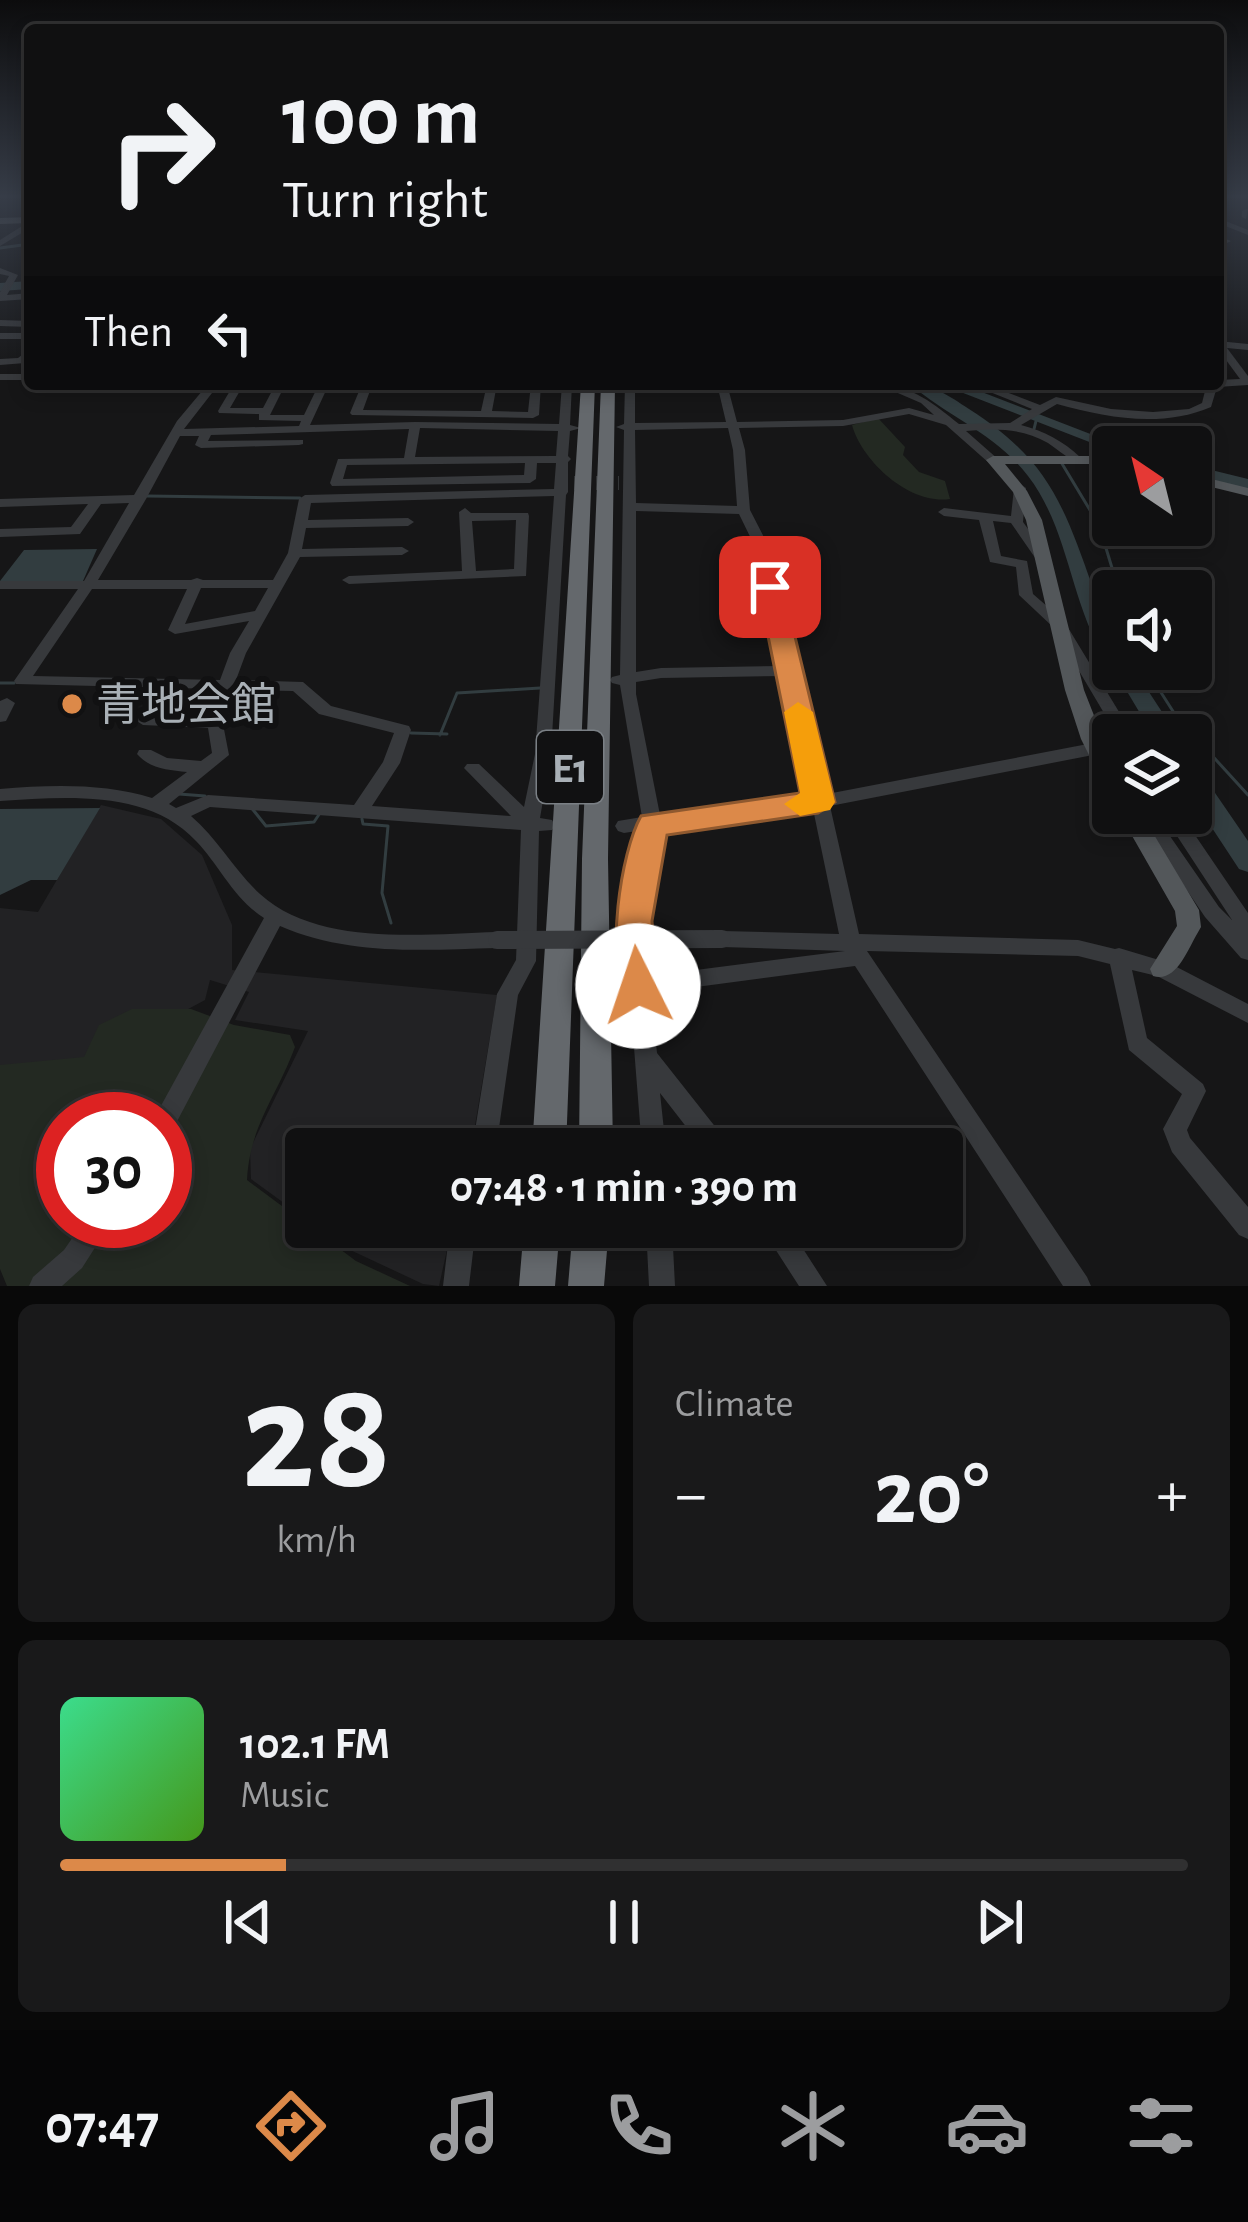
<!DOCTYPE html>
<meta charset="utf-8">
<style>
body{margin:0;font-family:"Alegreya Sans","Noto Sans JP",sans-serif;background:#19191a;color:#f1f3f6;height:100vh;display:flex;flex-direction:column;font-size:45px;white-space:nowrap}
*{box-sizing:border-box;margin:0}
p{font-size:39px;color:#9c9d9f}
.icon{flex:none;width:66px;height:66px;fill:none;stroke:currentColor;stroke-width:2;stroke-linecap:round;stroke-linejoin:round}
.map{position:relative;height:1286px;overflow:hidden}
.details{display:flex;flex-direction:column;gap:18px;padding:18px;background:#090909;flex:1}
.details>*{flex:none}
.top-card{position:absolute;left:24px;top:24px;width:1200px;height:366px;border-radius:12px;box-shadow:0 6px 18px #0003,0 0 0 3px #303031;background:#101011;color:#f1f3f6;overflow:hidden}
.needle{width:78px;rotate:325deg}
.fabs{position:absolute;left:1092px;top:426px;display:grid;gap:24px}
.fabs a{display:grid;place-items:center;width:120px;height:120px;border-radius:12px;background:#101011;box-shadow:0 6px 18px #0003,0 0 0 3px #303031;font-size:60px}
.speed{position:absolute;left:36px;top:1092px;display:flex;gap:24px;font-size:60px;font-weight:700;text-align:center}
.speed>*{display:grid;place-content:center;width:156px;height:156px;border-radius:50%;background:#101011;box-shadow:0 6px 18px #0003,0 0 0 3px #303031;line-height:1}
.speed .limit{border:18px solid #d22;background:#fff;color:#111}
.pin{position:absolute;display:grid;place-items:center;width:102px;height:102px;color:#fff;margin:-51px;border-radius:24px;box-shadow:0 6px 18px #0006}
.me{position:absolute;width:132px;margin:-66px;rotate:356deg;stroke-linejoin:round;filter:drop-shadow(0 0 9px #0008)}
.turn{display:flex;align-items:center;gap:42px;height:252px;padding:0 60px;font-size:54px}
.turn .icon{width:156px;height:156px;stroke-width:2.5}
.turn b{display:block;font-size:84px;line-height:102px}
.then{display:flex;align-items:center;height:114px;padding:0 60px;background:#0003;gap:24px;font-size:45px}
.big{font-size:90px;font-weight:700;line-height:1.1}
.details .card{flex:1;display:flex;flex-direction:column;justify-content:center;gap:18px;min-width:0;padding:0 42px;border-radius:18px;background:#19191a}
.details .dial{align-items:center;gap:0}
.dial b{font-size:156px;line-height:1}
.song{display:flex;align-items:center;gap:36px}
.cover{width:144px;height:144px;border-radius:18px;background:linear-gradient(135deg,hsl(150 70% 55%),hsl(100 70% 35%))}
.played{height:12px;border-radius:6px;background:linear-gradient(90deg,#dc8949 20%,#303031 20%)}
.keys{display:flex;justify-content:space-around;direction:ltr}
.heat{display:flex;justify-content:space-between;align-items:center;font-size:66px;direction:ltr}
.details .tiles{flex:1;display:grid;gap:18px;grid-template-columns:1fr 1fr}
.card:last-child{grid-column:span 2}
.trip{position:absolute;left:285px;top:1128px;width:678px;height:120px;border-radius:12px;background:#101011;box-shadow:0 6px 18px #0003,0 0 0 3px #303031;font-weight:700;line-height:120px;text-align:center}
.dock{display:flex;height:192px;justify-content:space-around;align-items:center;background:#060607;color:#9c9d9f}
.dock .icon{width:84px;height:84px}
.dock .active{color:#dc8949}
.dock b{font-size:54px;color:#f1f3f6}
.map>svg:first-child{display:block}
.built{fill:#222224}
.green{fill:#232922;fill-rule:evenodd}
.water{fill:#323d40}
.lines{fill:none;stroke-linecap:round;stroke-linejoin:round}
.stream{stroke:#323d40;stroke-width:3}
.river{fill:#323d40;fill-rule:evenodd}
.minor-tunnel{stroke:#333537;stroke-width:14;stroke-dasharray:14 8;stroke-linecap:butt}
.minor{fill:#37393c;fill-rule:evenodd}
.major{fill:#53575a;fill-rule:evenodd}
.highway{fill:#64686c;fill-rule:evenodd}
.minor-bridge{stroke:#37393c;stroke-width:18}
.route{fill:#dc8949;stroke:#8f592f;stroke-width:3}
.slow{fill:#f59e0b}
.poi-dot{fill:#dc8949;stroke:#111112;stroke-width:4.5}
.labels{text-anchor:middle;stroke-width:12;stroke-linejoin:round;paint-order:stroke}
.shield{fill:#111112;stroke:#7b8085;stroke-width:3}
.shield-label{font-size:42px;font-weight:bold;fill:#a9b0b6}
.poi-label{font-size:45px;fill:#a9b0b6;stroke:#111112;text-anchor:start}
</style>
<div class="map">
<svg width="1248" height="1286" viewBox="0 0 1248 1286">
<rect width="100%" height="100%" fill="#161617"/>
<path class="built" d="M101,805l60,14 41,36 30,70v45l265,25 -26,154h-165v70l-55,-40 -1,-30 58,-118 -73,-11 14,-28 -39,-12 -5,20 -108,58 -97,18v-168l38,4z
M318,1227h134l-13,59 -16,-2 -77,-36z"/>
<path class="green" d="M878,418l27,29 -2,8 16,17 26,9 5,18c-41,6 -88,-38 -98,-74z
M132,1009h59l43,16 56,10 5,12c-19,51 -45,78 -48,133l109,81 54,25h-403l-7,-17v-204l84,-8 15,-32zM63,1119h102v102h-102z"/>
<path class="water" d="M97,549l-14,32h-83l24,-31z
M100,808l-43,72h-26l-31,15v-86z"/>
<g class="lines">
<path class="stream" d="M0,248l30,-4
M1034,429l2,-8
M1061,462l38,63 20,66
M147,496l153,2
M1146,669l30,47 72,79
M0,683h14
M411,733l36,1
M440,735l17,-42 83,-5
M179,794l26,2
M250,806l16,20 48,-4 6,-9
M362,819l1,5 25,2 -6,67 9,30"/>
<path class="river" d="M30,281v8l-30,2v-8z
M910,384c23,0 39,12 59,25 79,51 94,94 124,179 9,26 20,44 20,71l-8,-1c-35,-56 -36,-129 -77,-182 -32,-42 -80,-59 -118,-92z
M940,384h21l163,63h-11l-3,3z
M1191,465l57,14v10l-57,-14z
M1113,668l21,1 43,66h-24z
M1191,769l9,2 48,70v31l-9,-3 -48,-73z"/>
<path class="minor-tunnel" d="M574,483h45"/>
<path class="minor" d="M1246,209h2l-2,10 -4,-2v-6z
M1218,218l30,12v5l-30,-12z
M27,223h3v5l-30,18v-6z
M1218,236l13,5 -4,2 -9,-2z
M0,268l18,7 -11,20 23,-2v6l-30,2v-9l9,-16 -9,-2z
M0,320l30,1v6l-30,-1z
M0,333h30v6h-30z
M1218,341l30,3v6l-21,-2 21,28v9l-31,2 -6,20c-49,21 -104,11 -154,-3l-36,21c23,6 42,16 59,32l-6,4c-9,-5 -17,-12 -26,-18 -26,-15 -53,-15 -82,-12l33,29 -6,4 -4,-1 -43,-38 -37,-11 -66,12 -104,2 6,22 5,60 22,43 55,241 266,-51 6,2 2,4 -2,4 -6,2 -263,51 29,128 219,6 37,9 4,-1 50,15 79,41v19l-91,-47 -25,-6 15,68 56,46 3,7 -19,39 3,8 58,69v32l-9,-4 -67,-83 -9,-23 19,-35 -53,-44 -19,-86 -32,-8 -211,-5 220,326 4,9h-28l-208,-320 -204,27 6,60 60,76 13,20h-61l4,-8 18,-8 -31,-40 6,56h-24l-18,-228 19,-91 -19,3 -6,-2 -3,-5 3,-5 24,-4 -22,-132 -8,-2 -2,-3 2,-3 8,-2 4,-245 -8,-3 8,-3 1,-40h10v39l91,-1 -9,-38h10l10,38 106,-2 66,-12 25,7 -13,-12 -44,-19c34,0 58,21 82,40l51,-1 22,-14 -62,-25h15l55,21 16,-8 55,12 42,3 36,-3 13,-6 4,-16 -4,-3h16v-4l22,-1 -22,-30zM728,428l5,22 4,56 -101,-3 -1,-73zM636,511l103,3 19,39 24,113 -121,2 -25,4zM784,676l26,121 -150,18 -24,-121v-12l25,-4zM813,809l26,125 -117,-3 -7,2 -3,6 3,6 7,2 123,4 -196,25 -5,-55 18,-93z
M30,349v9l-5,5 -25,2v-6l18,-1z
M0,374h30v6h-30z
M208,384h11l-35,45 115,-3 2,-5 -42,-1v-6l-40,-1 -1,-2 16,-27h95l-19,41 105,-3 144,2 3,-40h10l-2,41 11,3 -11,3 -2,25 3,3 -3,3v30l-2,3 -15,259 -11,64 12,2 3,5 -3,5 -13,1 -3,130 -18,34 -22,154h-24l25,-155 19,-34 5,-130 -311,-23 -19,9c27,23 43,54 69,78 58,53 164,40 237,38l7,2 3,6 -3,6 -7,2c-74,2 -148,8 -217,-22l-107,203 -8,3v-13h-11l3,-6 107,-195c-31,-20 -44,-52 -68,-77 -48,-52 -132,-44 -196,-40v-12c51,-4 103,-6 152,9l35,-26c-19,-2 -37,-3 -50,-18l2,-4h12l16,8 34,3 11,-8 -4,-25 -65,-3 -8,-5 8,-5 64,2 10,-28 -201,-5 -2,-3 64,-92h-78v-8h84l45,-78 -28,1 -21,30 -80,3v-8l71,-2 17,-23 -88,3v-8l134,-4 43,-74zM317,388l-13,27h-34l13,-26zM241,389h32l-10,19h-33zM420,428l138,3 -2,25 -141,1zM409,429l-5,29 -66,1 -8,24 2,3 198,-3 6,-4 1,-16h19l-2,26 -249,6 -6,4 -11,54 -15,27h-70l-6,-2 -6,2h-93l48,-81 34,-63h19l-4,9 6,3 98,-3 4,-1v-4l-95,1 3,-6zM525,463l-1,12 -181,4 4,-14zM554,496l-19,258 -11,53 -45,-43h-12l-3,4 47,48 -139,-10 28,-43 11,-33 -2,-4 -78,-20 -28,-24 -67,-2 10,-27 54,-96 102,-2 7,-4 -7,-4 -100,2 4,-21 102,-2 6,-4 -6,-4 -100,2 3,-17zM201,588h67l-13,23 -70,13zM92,589h95l-19,41 7,4 74,-13 -19,32 -10,27 -187,-4zM233,690l60,1 26,23 75,19 -11,29 -29,43 -146,-10 -32,13 -7,-4 60,-49 -7,-36z
M362,384h67l-5,3 -53,1 -8,22 118,1 6,-27h10l-5,27 36,1 3,-28h10l-2,31 -6,3 -181,-3 -2,-2z
M1020,484l6,4 -3,34 27,37 -7,4 -5,-1 -27,-39 -18,-2 8,35 26,5 6,33 31,27 69,114h-16l-64,-108 -34,-32 -3,-28 -26,-5 -11,-42 -35,-4 -6,-4 6,-4 67,8 3,-28z
M465,508l6,5h57l1,3 -3,60 -177,8 -7,-4 7,-4 113,-5 -3,-59zM516,520l-2,49 -38,2 -4,-50z
M7,698l8,5 -9,18 -6,1v-21z
M1135,813h19l65,94 13,13 -70,-107h18l68,100v47l-7,-2 -36,-41z
M84,1221h28l-30,47 -20,18h-33l4,-9 31,-27z
M450,1227h26l-7,59h-26z
M646,1227h26l3,59h-26z
M761,1227h28l38,59h-28z"/>
<path class="major" d="M30,217v6l-30,1v-6z
M993,456h120v8h-108l22,27 15,29 42,170 29,74v27l-7,-2 -25,-50 -16,-49 -39,-170 -13,-28 -27,-32z
M1191,474l57,14v8l-57,-14z
M1119,813h22l58,97 2,17 -4,7c-10,17 -21,49 -44,42l-3,-7 27,-43 -2,-15z"/>
<path class="highway" d="M581,384h14l-29,765h-34z
M601,384h14l-7,475 5,290h-34l3,-290z
M524,1227h36l-5,59h-36z
M573,1227h36l-5,59h-36z"/>
<path class="minor-bridge" d="M497,940l225,-1"/>
</g>
<linearGradient id="sky" x2="0" y2="1"><stop stop-color="#0c0c0d"/><stop offset="0.52" stop-color="#363c47"/><stop offset="1" stop-color="#363c47" stop-opacity="0"/></linearGradient>
<rect width="1248" height="378" fill="url(#sky)"/>
<path class="route" d="M770,579l13,8 52,215 -17,11 -151,22 -15,86 5,65 -5,11 -14,5 -13,-5c-19,-38 -5,-144 16,-181l159,-23 -42,-206z"/>
<path class="slow" d="M798,702l15,10 22,90 -5,8 -30,6 -16,-12 16,-11 -16,-81z"/>
<circle class="poi-dot" cx="72" cy="704" r="12"/>
<g class="labels">
<rect class="shield" x="537" y="731" width="66" height="72" rx="9"/>
<g class="shield-label">
<text x="570" y="782">E1</text>
</g>
<g class="poi-label">
<text x="96" y="720">青地会館</text>
</g>
</g>
</svg>
<div class="fabs">
<a><svg class="needle" viewBox="-14 -14 28 28"><path d="M0-13l5 13h-10z" fill="#e53935"/><path d="M0 13l5-13h-10z" fill="#9c9d9f"/></svg></a>
<a><svg class="icon" aria-label="sound" viewBox="0 0 24 24"><path d="M4 9h4l5-4v14l-5-4H4zM17 9q2 3 0 6"/></svg></a>
<a><svg class="icon" aria-label="layers" viewBox="0 0 24 24"><path d="M12 4l9 5-9 5-9-5zM3 14l9 5 9-5"/></svg></a>
</div>
<div class="speed"><div class="limit">30</div></div>
<div class="pin" style="left:770px;top:587px;background:#d93025"><svg class="icon" aria-label="arrive" viewBox="0 0 24 24"><path d="M6 21V4h12l-3 4 3 4H6"/></svg></div>
<svg class="me" style="left:638px;top:986px" viewBox="-20 -20 40 40"><circle r="19" fill="#fff"/><path d="M0-13L10 11 0 6-10 11z" fill="#dc8949"/></svg>
<div class="trip">07:48 · 1 min · 390 m</div>
<div class="top-card">
<div class="turn"><svg class="icon" aria-label="right" viewBox="0 0 24 24"><path d="M7 20v-9h11M14 6l5 5-5 5"/></svg><div><b>100 m</b>Turn right</div></div>
<div class="then">Then<svg class="icon" aria-label="left" viewBox="0 0 24 24"><path d="M17 20v-9H6M10 6l-5 5 5 5"/></svg></div>
</div>
</div>
<section class="details">
<div class="tiles">
<div class="card dial"><b>28</b><p>km/h</p></div>
<div class="card"><p>Climate</p>
<div class="heat"><a>−</a><b class="big">20°</b><a>+</a></div>
</div>
<div class="card">
<div class="song"><i class="cover"></i><div><b>102.1 FM</b><p>Music</p></div></div>
<div class="played"></div>
<div class="keys"><svg class="icon" aria-label="previous" viewBox="0 0 24 24"><path d="M18 5L8 12l10 7zM5 5v14"/></svg><svg class="icon" aria-label="pause" viewBox="0 0 24 24"><path d="M8 5v14M16 5v14"/></svg><svg class="icon" aria-label="next" viewBox="0 0 24 24"><path d="M6 5l10 7-10 7zM19 5v14"/></svg></div>
</div>
</div>
</section>
<nav class="dock">
<b>07:47</b>
<svg class="icon active" aria-label="directions" viewBox="0 0 24 24"><path d="M12 3l9 9-9 9-9-9zM9 14v-3h6M13 9l2 2-2 2"/></svg>
<svg class="icon" aria-label="music" viewBox="0 0 24 24"><path d="M9 18V5l10-2v13"/><circle cx="6" cy="18" r="3"/><circle cx="16" cy="16" r="3"/></svg>
<svg class="icon" aria-label="phone" viewBox="0 0 24 24"><path d="M5 4h4l2 5-3 2q2 4 5 5l2-3 5 2v4C11 20 4 13 5 4z"/></svg>
<svg class="icon" aria-label="climate" viewBox="0 0 24 24"><path d="M12 3v18M4 7l16 10M4 17L20 7"/></svg>
<svg class="icon" aria-label="car" viewBox="0 0 24 24"><path d="M5 17H2v-5l4-1 3-4h7l3 4 3 1v5h-3M9 17h6M6 11h13"/><circle cx="7" cy="17" r="2"/><circle cx="17" cy="17" r="2"/></svg>
<svg class="icon" aria-label="filters" viewBox="0 0 24 24"><path d="M4 7h16M4 17h16"/><circle cx="9" cy="7" r="2"/><circle cx="15" cy="17" r="2"/></svg>
</nav>
